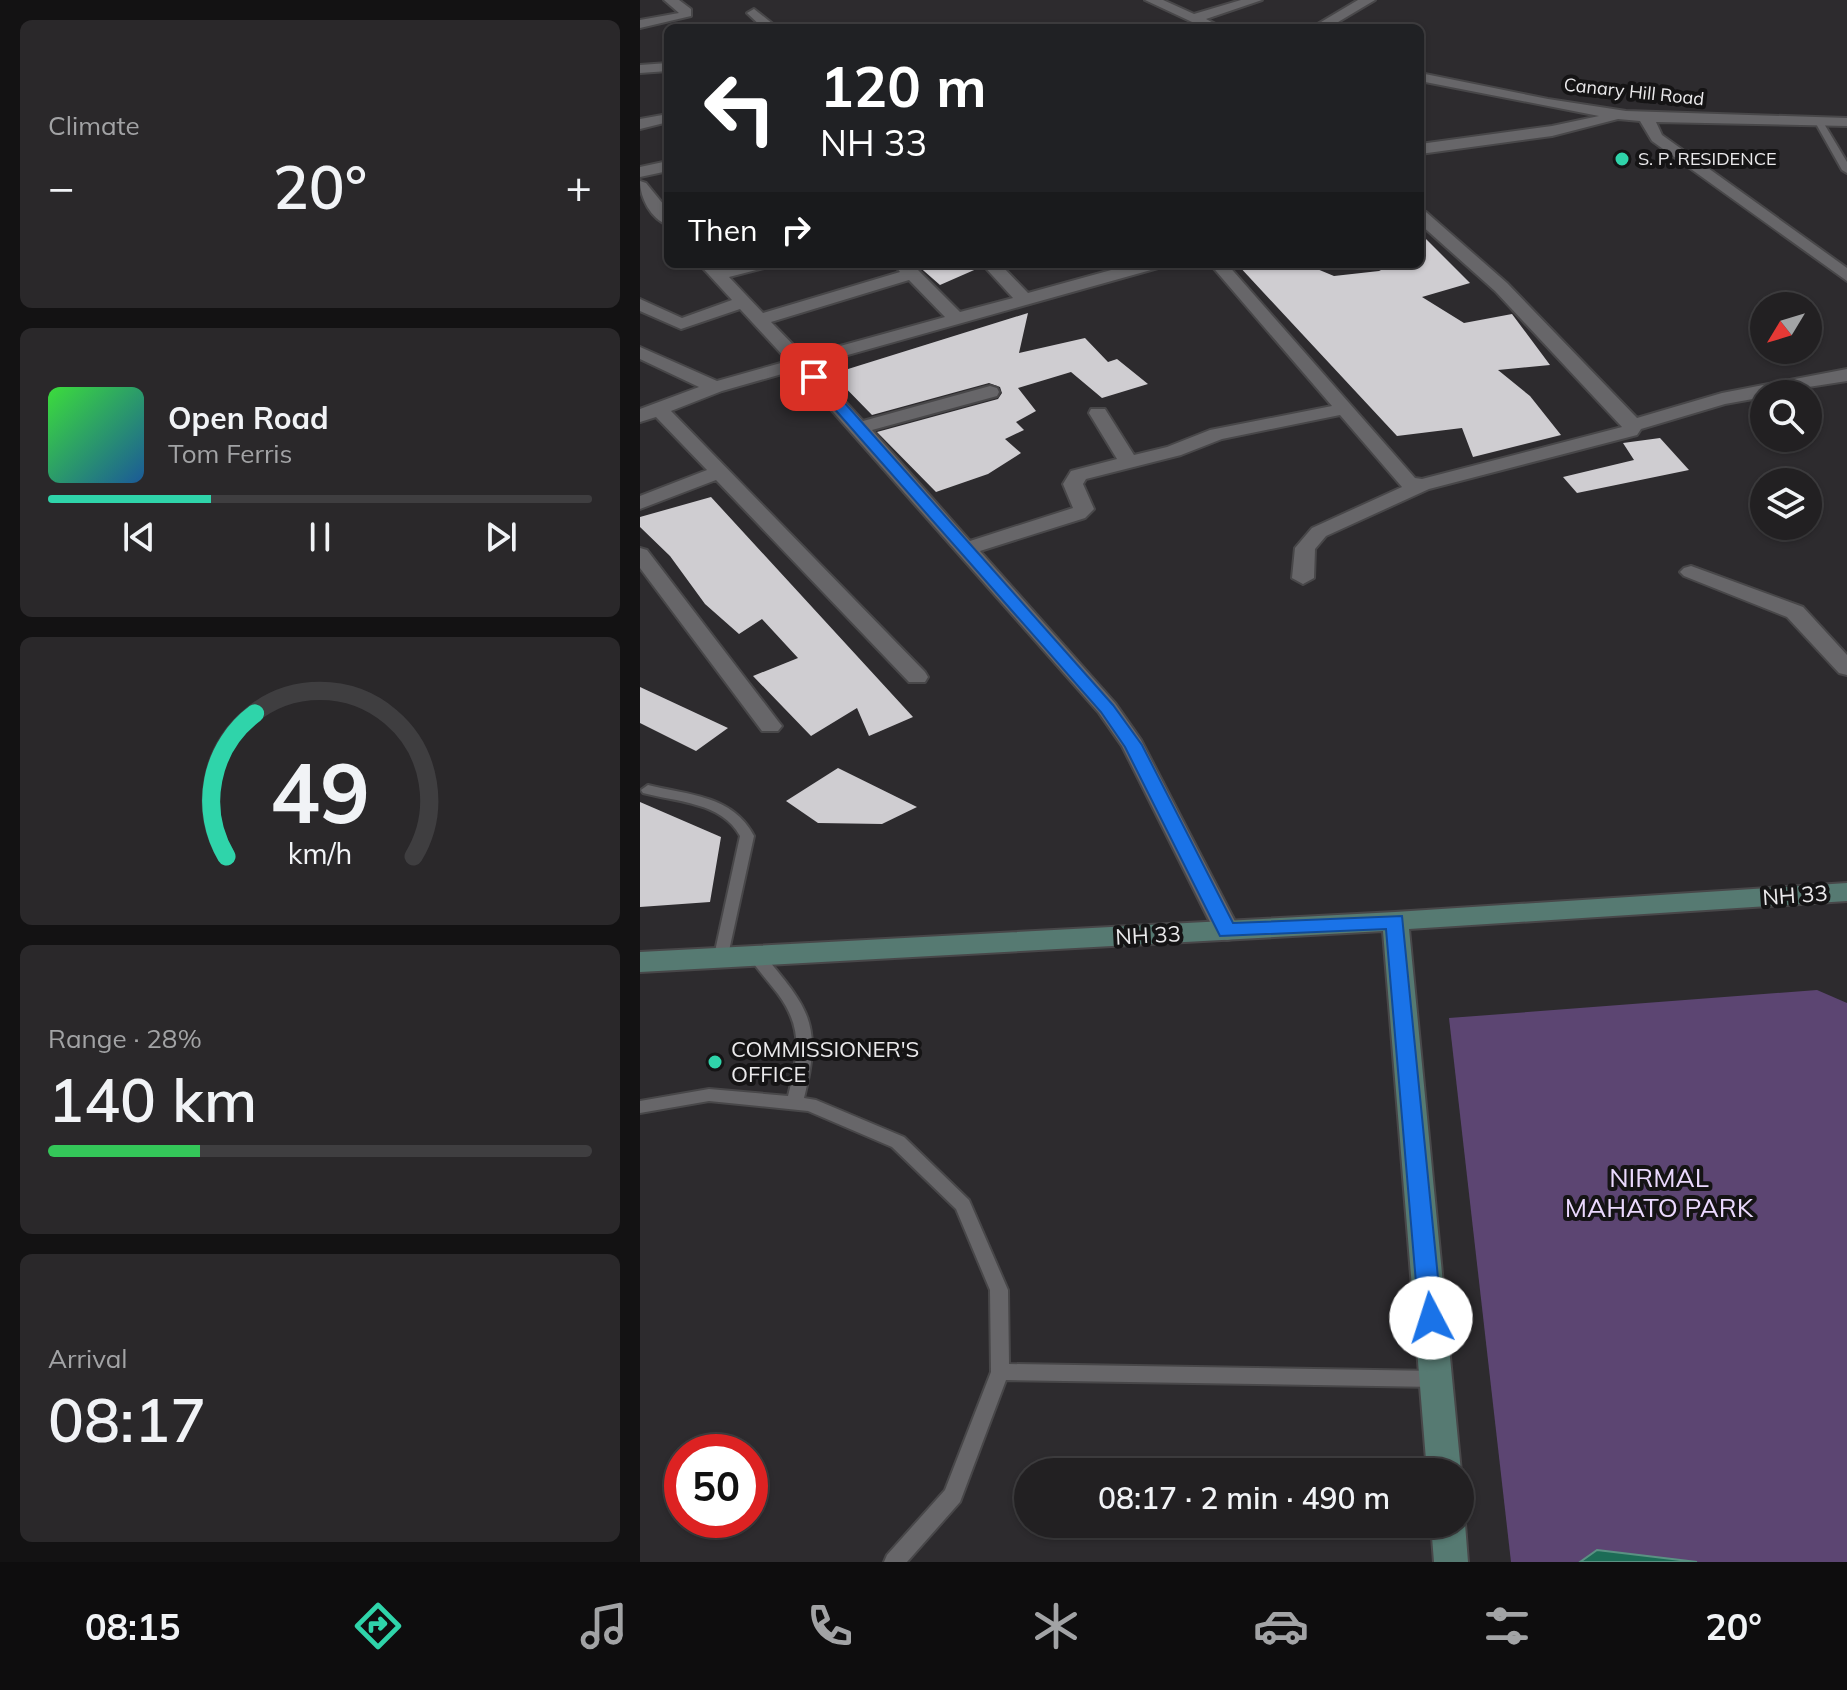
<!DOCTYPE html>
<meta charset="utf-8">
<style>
body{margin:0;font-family:Mulish,sans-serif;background:#2a282a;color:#f1f3f6;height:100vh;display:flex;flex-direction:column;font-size:30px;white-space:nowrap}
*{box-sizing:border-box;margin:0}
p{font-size:26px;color:#a2a3a5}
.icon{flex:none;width:44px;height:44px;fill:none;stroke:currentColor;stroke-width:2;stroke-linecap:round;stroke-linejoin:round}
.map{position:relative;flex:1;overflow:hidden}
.drawer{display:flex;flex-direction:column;gap:20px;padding:20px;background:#131213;width:640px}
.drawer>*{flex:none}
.guide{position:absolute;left:24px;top:24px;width:760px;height:244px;border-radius:12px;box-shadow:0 2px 6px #0004,0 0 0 2px #3f3e40;background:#202124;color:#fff;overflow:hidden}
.needle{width:52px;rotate:232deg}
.buttons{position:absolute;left:1110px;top:292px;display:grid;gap:16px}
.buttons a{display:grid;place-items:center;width:72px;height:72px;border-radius:50%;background:#222022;box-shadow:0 2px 6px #0004,0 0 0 2px #3f3e40;font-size:40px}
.speed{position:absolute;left:24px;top:1434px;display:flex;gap:16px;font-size:40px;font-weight:700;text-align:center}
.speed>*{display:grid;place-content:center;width:104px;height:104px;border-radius:50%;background:#222022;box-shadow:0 2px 6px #0004,0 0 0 2px #3f3e40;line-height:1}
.speed .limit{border:12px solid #d22;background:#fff;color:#111}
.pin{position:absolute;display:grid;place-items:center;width:68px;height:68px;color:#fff;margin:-34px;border-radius:16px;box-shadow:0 4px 12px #0006}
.me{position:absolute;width:88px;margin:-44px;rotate:355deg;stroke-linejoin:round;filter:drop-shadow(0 0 6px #0008)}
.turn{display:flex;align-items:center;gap:28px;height:168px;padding:0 24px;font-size:36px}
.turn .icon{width:104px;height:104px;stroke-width:2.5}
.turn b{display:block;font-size:56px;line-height:68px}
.then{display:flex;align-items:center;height:76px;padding:0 24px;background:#0003;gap:16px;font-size:30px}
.big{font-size:60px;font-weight:600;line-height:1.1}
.drawer .tile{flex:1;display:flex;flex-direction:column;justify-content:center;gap:12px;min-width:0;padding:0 28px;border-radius:12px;background:#2a282a}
.drawer .dial{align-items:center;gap:0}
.dial svg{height:208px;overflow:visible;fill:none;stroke:#3f3e40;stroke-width:7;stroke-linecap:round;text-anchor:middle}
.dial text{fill:#f1f3f6;stroke:none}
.song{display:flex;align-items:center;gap:24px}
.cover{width:96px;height:96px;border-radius:12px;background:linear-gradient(135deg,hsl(120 70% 55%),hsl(210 70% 35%))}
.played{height:8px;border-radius:4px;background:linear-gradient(90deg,#2fd4aa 30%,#3f3e40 30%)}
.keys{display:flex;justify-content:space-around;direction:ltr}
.heat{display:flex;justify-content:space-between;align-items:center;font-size:44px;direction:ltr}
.charge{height:12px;border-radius:6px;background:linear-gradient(90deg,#34c759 28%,#3f3e40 0)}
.trip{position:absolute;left:374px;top:1458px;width:460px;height:80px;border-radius:40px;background:#222022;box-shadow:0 2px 6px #0004,0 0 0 2px #3f3e40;font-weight:600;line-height:80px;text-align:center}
.tab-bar{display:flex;height:128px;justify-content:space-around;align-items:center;background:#0e0d0e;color:#a2a3a5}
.tab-bar .icon{width:56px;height:56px}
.tab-bar .active{color:#2fd4aa}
.tab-bar b{font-size:36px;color:#f1f3f6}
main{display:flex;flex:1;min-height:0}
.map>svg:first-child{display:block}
.green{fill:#5c4572}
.water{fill:#1c6c56;stroke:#5a9283;stroke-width:2}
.building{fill:#cfcdd1}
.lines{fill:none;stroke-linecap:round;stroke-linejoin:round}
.lane-casing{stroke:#484749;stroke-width:4}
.street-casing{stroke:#484749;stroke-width:4}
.secondary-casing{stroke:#484749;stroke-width:4}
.lane{fill:#676669;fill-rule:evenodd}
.street{fill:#676669;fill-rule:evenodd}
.secondary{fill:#567a72;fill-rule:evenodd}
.route{fill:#1a73e8;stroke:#114b97;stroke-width:2}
.poi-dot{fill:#2fd4aa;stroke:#151415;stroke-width:3}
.labels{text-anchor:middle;stroke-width:8;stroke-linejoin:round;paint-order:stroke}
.far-street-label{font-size:18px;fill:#eae9eb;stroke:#151415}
.far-poi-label{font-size:18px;fill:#eae9eb;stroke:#151415;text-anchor:start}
.street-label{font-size:22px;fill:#eae9eb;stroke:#151415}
.poi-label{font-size:22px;fill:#eae9eb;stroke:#151415;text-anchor:start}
.near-park-label{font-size:26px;fill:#ebd9fe;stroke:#151415}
</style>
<main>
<section class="drawer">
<div class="tile"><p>Climate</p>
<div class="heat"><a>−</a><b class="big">20°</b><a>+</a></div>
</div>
<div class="tile">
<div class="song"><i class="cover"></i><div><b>Open Road</b><p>Tom Ferris</p></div></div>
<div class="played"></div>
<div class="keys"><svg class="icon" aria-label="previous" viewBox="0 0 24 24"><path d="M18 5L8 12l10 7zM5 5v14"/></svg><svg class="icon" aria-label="pause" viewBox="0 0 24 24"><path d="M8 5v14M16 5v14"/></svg><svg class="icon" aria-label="next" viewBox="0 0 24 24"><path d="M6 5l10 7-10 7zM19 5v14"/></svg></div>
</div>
<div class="tile dial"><svg viewBox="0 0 100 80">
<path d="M14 69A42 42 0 1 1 86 69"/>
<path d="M14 69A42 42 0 0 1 25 14" stroke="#2fd4aa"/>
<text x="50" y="56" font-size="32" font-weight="700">49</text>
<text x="50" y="72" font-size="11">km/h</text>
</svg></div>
<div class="tile"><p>Range · 28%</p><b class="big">140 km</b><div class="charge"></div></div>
<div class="tile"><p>Arrival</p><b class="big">08:17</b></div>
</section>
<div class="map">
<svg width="1207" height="1562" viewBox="0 0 1207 1562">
<rect width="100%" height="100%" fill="#2d2b2e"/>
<path class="green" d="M1177,990l30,13v559h-336l-62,-544z"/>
<path class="water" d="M957,1550l100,12h-117z"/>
<path class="building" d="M780,233l50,50 -48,14 42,26 48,-9 38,51 -52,5 32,26 31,39 -88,22 -11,-29 -65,8 -160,-172h68l29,12 45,-5 14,-7h27z
M276,264h63l2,3 -41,18z
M388,313l-9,40 66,-15 23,24 9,-3 31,25 -46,14 -31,-26 -53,16 18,23 -20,11 8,8 -19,9 16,14 -33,21 -52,18 -59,-60 121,-33 4,-6 -2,-6 -11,-4 -117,32 -40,-41z
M1020,438l29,32 -112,23 -14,-16 71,-17 -11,-17z
M71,497l202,220 -44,19 -12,-28 -46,28 -58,-60 45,-18 -36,-39 -23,15 -34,-30 -35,-48 -30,-29v-10z
M0,687l88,41 -32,23 -56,-28z
M198,768l79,39 -35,17 -64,-1 -32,-22z
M0,802l81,35 -11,65 -70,5z"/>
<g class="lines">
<defs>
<path id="lane" d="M1176,120l7,2 24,40v11l-5,-3 -27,-48z
M8,785c40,10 85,10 106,51l-27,124h-10l-3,-4 26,-120c-18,-34 -64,-34 -97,-43l-2,-3z
M115,948l5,2c48,58 63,71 44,148l12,2 88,37 65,63 39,90 1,74 427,7 7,2 2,6 -2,6 -7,2 -430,-7 -46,122 -53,60h-23l3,-7 58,-65 46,-118 -1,-82 -34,-81 -64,-62 -84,-36 -99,-10 -69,12v-12l69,-12 79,7c10,-39 16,-67 -10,-102 -10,-13 -22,-26 -31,-40l3,-4z"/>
<path id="street" d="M24,0h15l12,9v7l-51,12v-8l39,-7z
M505,0h18l31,14 47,-14h21l-56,19 17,9h-18z
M718,0h17l-47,28h-17z
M114,9l24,19h-15l-16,-15z
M28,63v8l-28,2v-8z
M780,73l128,26 78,12 221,7v8l-191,-4 6,13 185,133v13l-195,-140 -12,-20 -22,-2 -66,17 -132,18v-10l132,-18 47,-10 -179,-35z
M28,114v8l-28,7v-10z
M28,161v10l-28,6v-10z
M0,181l6,2 22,27v15c-17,-6 -28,-27 -28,-44z
M780,210l6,2 81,71 130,135 85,-25 125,-24v12l-83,13v3l-39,7 -84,25 -4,6 -208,54 -103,47 -11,13 -1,29 -11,6 -11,-6 3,-30 17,-20 90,-41 -62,-72 -118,24 -41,16 -95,24 -3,5 11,25 -9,9 -105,33 135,152 26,37 99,191 -4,7 -9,2 -9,-2 -96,-192 -23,-33 -303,-343 -74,21 -51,20 254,261 3,5 -3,5h-16l-193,-202 -76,29v-13l67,-26 -51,-53 -16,5v-13l59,-22 -59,-28v-12l77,34 71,-20 -48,-52 -59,20 -41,-18v-12l42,19 50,-18 -33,-36h17l5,5 18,-5h27l-2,4 -35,9 34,36 137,-41 -6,-8h18l48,48 53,-14 -31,-34h18l28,29 105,-29h27l-2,4 -346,97 51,56 127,-35 7,2 2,4 -2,4 -125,34 98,111 103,-33 -10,-24 8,-13 46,-12 -28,-46 2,-4h14l29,46 33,-8 43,-17 122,-24 -122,-142h17l188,214 7,1 200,-52 -127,-136 -75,-67zM269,280l36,37 -141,39 -33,-34z
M0,548l7,2 131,171 4,5 -4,5h-16l-122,-163z
M1051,566l112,41 44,48v20l-8,-2 -52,-56 -103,-41 -4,-4 4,-4z"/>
<path id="secondary" d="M1207,883v18l-438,28 52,543 -1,2 -33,-2 -44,-541 -743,41v-20l755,-40z
M820,1513l5,11 3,38h-34l-3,-38h29z"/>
</defs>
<use href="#lane" class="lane-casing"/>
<use href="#street" class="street-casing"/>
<use href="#secondary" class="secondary-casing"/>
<use href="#lane" class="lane"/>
<use href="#street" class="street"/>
<use href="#secondary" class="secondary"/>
</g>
<path class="route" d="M174,373l5,1 294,331 29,40 91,178 169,-7 40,402 -3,7 -8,3 -9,-3 -3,-7 -33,-389 -166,7 -95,-189 -24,-35 -292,-332v-6z"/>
<g class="poi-dot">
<circle cx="982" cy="159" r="8"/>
<circle cx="75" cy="1062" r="8"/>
</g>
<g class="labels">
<g class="far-street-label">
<text transform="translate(994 92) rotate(6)" y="6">Canary Hill Road</text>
</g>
<g class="far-poi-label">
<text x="998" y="165">S. P. RESIDENCE</text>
</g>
<g class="street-label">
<text transform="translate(1155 895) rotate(-4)" y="8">NH 33</text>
<text transform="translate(508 935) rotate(-3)" y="8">NH 33</text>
</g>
<g class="poi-label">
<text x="91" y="1057">COMMISSIONER'S<tspan x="91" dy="25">OFFICE</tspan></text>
</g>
<g class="near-park-label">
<text x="1019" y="1187">NIRMAL<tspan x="1019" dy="30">MAHATO PARK</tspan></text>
</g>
</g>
</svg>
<div class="buttons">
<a><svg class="needle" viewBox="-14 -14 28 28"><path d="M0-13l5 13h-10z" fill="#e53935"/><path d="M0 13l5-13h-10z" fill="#a2a3a5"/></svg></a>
<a><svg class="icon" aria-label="search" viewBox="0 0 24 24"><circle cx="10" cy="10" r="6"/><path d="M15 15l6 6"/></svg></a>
<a><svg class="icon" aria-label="layers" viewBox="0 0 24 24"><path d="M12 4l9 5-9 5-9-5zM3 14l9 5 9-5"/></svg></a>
</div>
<div class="speed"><div class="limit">50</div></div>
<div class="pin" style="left:174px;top:377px;background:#d93025"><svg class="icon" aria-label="arrive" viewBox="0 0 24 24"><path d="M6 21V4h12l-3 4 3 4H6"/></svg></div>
<svg class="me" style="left:791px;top:1318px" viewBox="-20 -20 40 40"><circle r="19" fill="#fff"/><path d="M0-13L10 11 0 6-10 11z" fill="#1a73e8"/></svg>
<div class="trip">08:17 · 2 min · 490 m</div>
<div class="guide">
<div class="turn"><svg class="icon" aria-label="left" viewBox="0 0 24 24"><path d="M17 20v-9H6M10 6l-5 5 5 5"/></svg><div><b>120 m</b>NH 33</div></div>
<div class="then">Then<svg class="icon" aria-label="right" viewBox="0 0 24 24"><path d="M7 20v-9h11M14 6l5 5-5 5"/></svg></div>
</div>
</div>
</main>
<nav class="tab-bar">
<b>08:15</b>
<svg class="icon active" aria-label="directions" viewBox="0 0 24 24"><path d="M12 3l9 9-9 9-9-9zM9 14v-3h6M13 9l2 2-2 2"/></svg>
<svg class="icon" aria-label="music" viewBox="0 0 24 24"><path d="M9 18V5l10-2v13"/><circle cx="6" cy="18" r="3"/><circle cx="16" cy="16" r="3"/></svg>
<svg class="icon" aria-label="phone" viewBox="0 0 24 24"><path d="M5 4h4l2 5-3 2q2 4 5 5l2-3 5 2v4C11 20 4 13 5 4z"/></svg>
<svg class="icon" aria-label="climate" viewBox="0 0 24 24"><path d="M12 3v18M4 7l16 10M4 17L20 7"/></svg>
<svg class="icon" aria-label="car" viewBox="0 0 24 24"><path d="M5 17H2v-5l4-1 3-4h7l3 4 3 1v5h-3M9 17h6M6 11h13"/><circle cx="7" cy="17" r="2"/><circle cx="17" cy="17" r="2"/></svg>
<svg class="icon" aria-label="filters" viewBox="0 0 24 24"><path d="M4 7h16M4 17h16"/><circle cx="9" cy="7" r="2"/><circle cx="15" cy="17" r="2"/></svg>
<b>20°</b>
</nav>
